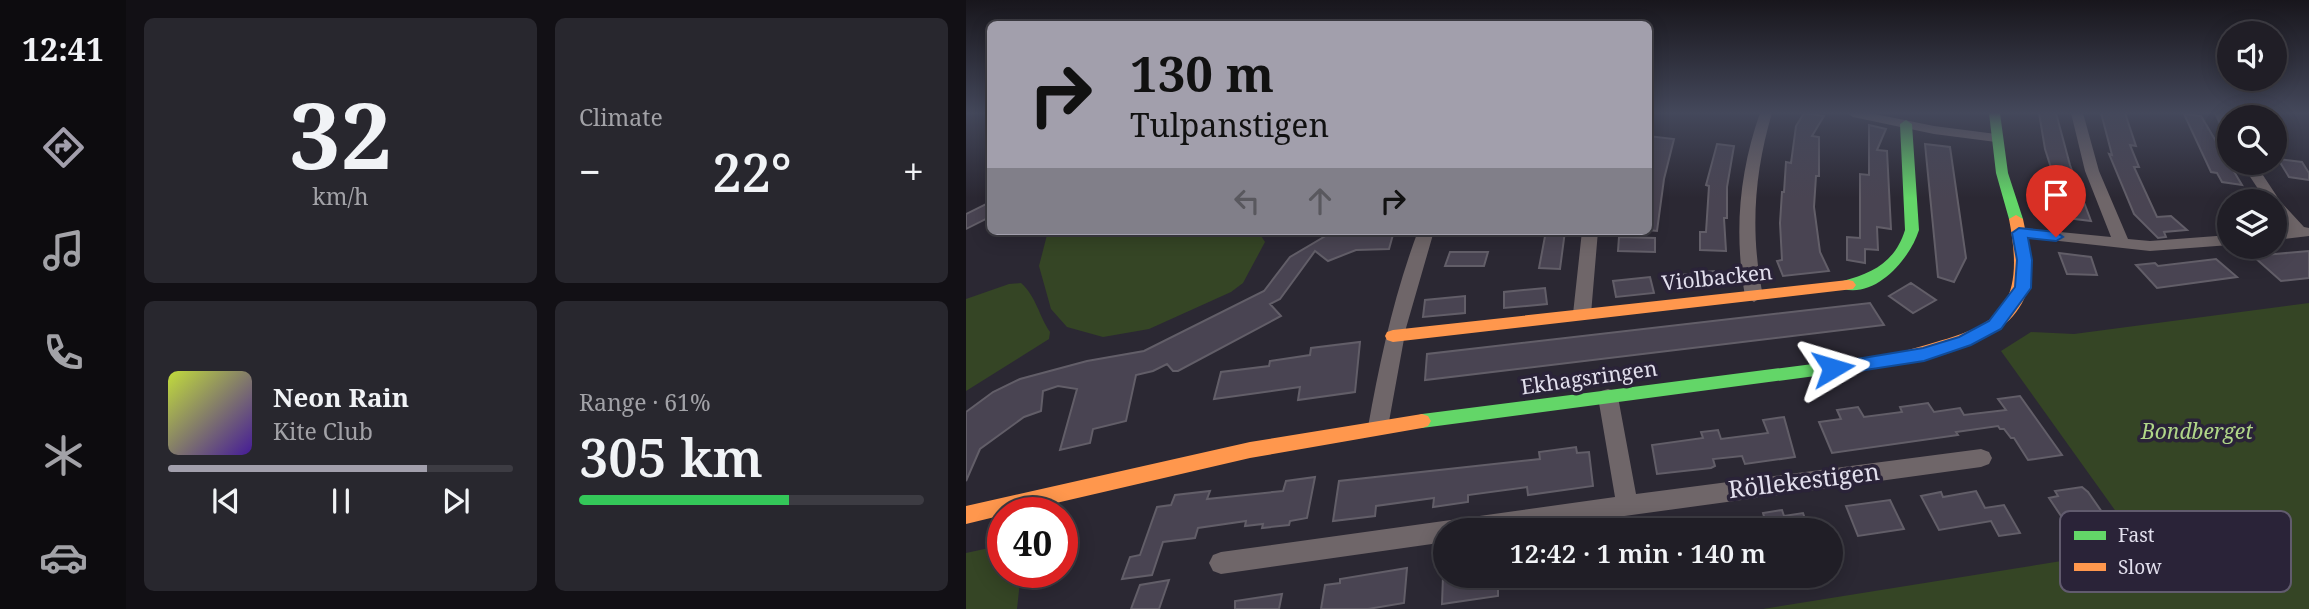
<!DOCTYPE html>
<meta charset="utf-8">
<style>
body{margin:0;font-family:"Noto Serif",serif;background:#28272e;color:#f1f3f6;height:100vh;display:flex;flex-direction:column;font-size:26px;white-space:nowrap}
*{box-sizing:border-box;margin:0}
p{font-size:23px;color:#a2a2a7}
.icon{flex:none;width:38px;height:38px;fill:none;stroke:currentColor;stroke-width:2;stroke-linecap:round;stroke-linejoin:round}
.map{position:relative;flex:1;overflow:hidden}
.panel{display:flex;flex-direction:column;gap:18px;padding:18px;background:#121015;width:840px}
.panel>*{flex:none}
.guide{position:absolute;left:21px;top:21px;width:665px;height:214px;border-radius:10px;box-shadow:0 4px 18px #0003,0 0 0 2px #3d3c43;background:#a29fac;color:#111;overflow:hidden}
.buttons{position:absolute;left:1251px;top:21px;display:grid;gap:14px}
.buttons a{display:grid;place-items:center;width:70px;height:70px;border-radius:50%;background:#201e26;box-shadow:0 4px 18px #0003,0 0 0 2px #3d3c43;font-size:35px}
.speed{position:absolute;left:21px;top:497px;display:flex;gap:14px;font-size:35px;font-weight:700;text-align:center}
.speed>*{display:grid;place-content:center;width:91px;height:91px;border-radius:50%;background:#201e26;box-shadow:0 4px 18px #0003,0 0 0 2px #3d3c43;line-height:1}
.speed .limit{border:10px solid #d22;background:#fff;color:#111}
.pin{position:absolute;display:grid;place-items:center;width:60px;height:60px;color:#fff;margin:-72px -30px;border-radius:50% 50% 50% 0;rotate:-45deg;box-shadow:0 0 7px #0007}
.pin .icon{rotate:45deg}
.me{position:absolute;width:77px;margin:-38px;rotate:83deg;stroke-linejoin:round;filter:drop-shadow(0 0 5px #0008)}
.turn{display:flex;align-items:center;gap:24px;height:147px;padding:0 28px;font-size:32px}
.turn .icon{width:91px;height:91px;stroke-width:2.5}
.turn b{display:block;font-size:49px;line-height:60px}
.lanes{display:flex;align-items:center;height:66px;padding:0 28px;background:#0003;justify-content:center;gap:35px;direction:ltr}
.lanes .off{opacity:.35}
.big{font-size:52px;font-weight:600;line-height:1.1}
.panel .card{flex:1;display:flex;flex-direction:column;justify-content:center;gap:10px;min-width:0;padding:0 24px;border-radius:10px;background:#28272e}
.panel .dial{align-items:center;gap:0}
.dial b{font-size:91px;line-height:1}
.song{display:flex;align-items:center;gap:21px}
.cover{width:84px;height:84px;border-radius:10px;background:linear-gradient(135deg,hsl(70 70% 55%),hsl(260 70% 35%))}
.played{height:7px;border-radius:4px;background:linear-gradient(90deg,#a29fac 75%,#3d3c43 75%)}
.keys{display:flex;justify-content:space-around;direction:ltr}
.heat{display:flex;justify-content:space-between;align-items:center;font-size:38px;direction:ltr}
.charge{height:10px;border-radius:5px;background:linear-gradient(90deg,#34c759 61%,#3d3c43 0)}
.panel .tiles{flex:1;display:grid;gap:18px;grid-template-columns:repeat(2,1fr)}
.trip{position:absolute;left:467px;top:518px;width:410px;height:70px;border-radius:35px;background:#201e26;box-shadow:0 4px 18px #0003,0 0 0 2px #3d3c43;font-weight:600;line-height:70px;text-align:center}
main{display:flex;flex:1;min-height:0}
.dock{display:flex;flex-direction:column;width:126px;justify-content:space-around;align-items:center;background:#0d0c0f;color:#a2a2a7}
.dock .icon{width:49px;height:49px}
.dock .on{color:#a29fac}
.dock b{font-size:32px;color:#f1f3f6}
.map>svg:first-child{display:block}
.green{fill:#354525}
.building{fill:#494452;stroke:#625e68;stroke-width:2}
.lines{fill:none;stroke-linecap:round;stroke-linejoin:round}
.street{fill:#6f6669;fill-rule:evenodd}
.fast{fill:#63d668;fill-rule:evenodd}
.slow{fill:#ff974d;fill-rule:evenodd}
.route{fill:#1a73e8;stroke:#114b97;stroke-width:2}
.labels{text-anchor:middle;stroke-width:7;stroke-linejoin:round;paint-order:stroke}
.street-label{font-size:21px;fill:#e2dfed;stroke:#2a2338}
.park-label{font-size:21px;font-style:italic;fill:#b0d688;stroke:#2a2338}
.near-street-label{font-size:24px;fill:#e2dfed;stroke:#2a2338}
.key{fill:#2a2338;stroke:#615b6e;stroke-width:2}
.key-label{font-size:19px;fill:#e2dfed}
</style>
<main>
<nav class="dock">
<b>12:41</b>
<svg class="icon on" aria-label="directions" viewBox="0 0 24 24"><path d="M12 3l9 9-9 9-9-9zM9 14v-3h6M13 9l2 2-2 2"/></svg>
<svg class="icon" aria-label="music" viewBox="0 0 24 24"><path d="M9 18V5l10-2v13"/><circle cx="6" cy="18" r="3"/><circle cx="16" cy="16" r="3"/></svg>
<svg class="icon" aria-label="phone" viewBox="0 0 24 24"><path d="M5 4h4l2 5-3 2q2 4 5 5l2-3 5 2v4C11 20 4 13 5 4z"/></svg>
<svg class="icon" aria-label="climate" viewBox="0 0 24 24"><path d="M12 3v18M4 7l16 10M4 17L20 7"/></svg>
<svg class="icon" aria-label="car" viewBox="0 0 24 24"><path d="M5 17H2v-5l4-1 3-4h7l3 4 3 1v5h-3M9 17h6M6 11h13"/><circle cx="7" cy="17" r="2"/><circle cx="17" cy="17" r="2"/></svg>
</nav>
<section class="panel">
<div class="tiles">
<div class="card dial"><b>32</b><p>km/h</p></div>
<div class="card"><p>Climate</p>
<div class="heat"><a>−</a><b class="big">22°</b><a>+</a></div>
</div>
<div class="card">
<div class="song"><i class="cover"></i><div><b>Neon Rain</b><p>Kite Club</p></div></div>
<div class="played"></div>
<div class="keys"><svg class="icon" aria-label="previous" viewBox="0 0 24 24"><path d="M18 5L8 12l10 7zM5 5v14"/></svg><svg class="icon" aria-label="pause" viewBox="0 0 24 24"><path d="M8 5v14M16 5v14"/></svg><svg class="icon" aria-label="next" viewBox="0 0 24 24"><path d="M6 5l10 7-10 7zM19 5v14"/></svg></div>
</div>
<div class="card"><p>Range · 61%</p><b class="big">305 km</b><div class="charge"></div></div>
</div>
</section>
<div class="map">
<svg width="1343" height="609" viewBox="0 0 1343 609">
<rect width="100%" height="100%" fill="#2b2833"/>
<path class="green" d="M82,231h210l7,11 -22,41 -12,9 -82,37 -46,8 -36,-10 -16,-18 -12,-43z
M55,283c15,13 18,33 29,49l-1,7 -83,52v-92l43,-15z
M1343,303v306h-546l379,-61 -141,-197 30,-19 43,2z
M37,545v27h18l-4,37h-51v-56z"/>
<path class="building" d="M838,113l20,3 -12,20 7,1v39h-3l-2,31 6,45 9,19 -46,5 -6,-15 5,-1 -2,-37 2,-31h2l2,-30 5,1 5,-37z
M1073,113h17l14,52 21,56 -24,-3 -22,-69z
M1135,113h24l11,33 -6,-1 9,22h-5l23,50 14,-1 16,14 -23,2 2,5 -8,1 -24,-24 -25,-60 3,1z
M1218,114l17,2 41,69 -20,-3 -5,-9 -6,-1z
M903,125l17,4 -9,21 10,1 4,78 -14,-2 1,23 -13,-1v14l-18,-3v-23l13,1v-64l9,1z
M682,136l26,3 -10,40 -7,52 -9,-1z
M751,144l17,2 -7,41v31h-3l2,33 -26,-1v-18h6l3,-46 -3,-1z
M959,144l25,3 16,111 -12,24 -16,-5z
M1312,159l24,3 7,11v7l-20,-3z
M24,202v15l-24,12v-15z
M368,231h60l-5,18 -33,1 -28,11 -13,-10 -35,48 -10,5 11,12 -103,55h-5l-6,-7 -14,7 -17,4 -10,46 -33,8 -3,14 -30,7 17,-61 -19,-3 -15,5 -2,20 -17,6 -44,32 -14,32v-69l27,-20 27,-13 67,-18 57,-10 120,-60 26,-34z
M580,231h19l-5,38 -21,-1z
M653,237l36,1v14l-37,-1z
M1343,251v27l-28,3 -28,-25z
M484,252h38l-4,14h-39z
M1093,253l32,4 6,18 -30,-1z
M1250,259l21,18 -80,11 -21,-23 19,-2 3,3z
M748,271l5,14 -36,4 -4,-14z
M684,277l4,16 -38,4 -3,-16z
M945,283l25,17 -23,13 -24,-17z
M579,288l2,16 -43,4v-16z
M499,296v17l-42,4 2,-17z
M904,303l14,22 -459,55 2,-26z
M394,342l-5,50 -57,8 2,-13 -86,12 7,-27 48,-6 1,-5 40,-6 1,-7z
M1054,396l42,59 -34,5 -14,-22h-3l-7,-9h-4l-2,-3 -42,6 2,3 -126,18 -13,-31 22,-3 -4,-9 21,-3 6,10 38,-5 -2,-5 28,-4 6,9 26,-4 4,7 42,-5 -8,-11z
M818,417l11,40 -50,7 -3,-8 -29,3 2,7 -4,2 -54,6 -5,-29 51,-7 -2,-6 17,-2 3,9 47,-6 -5,-13z
M610,447l1,6 12,-1 4,34 -65,9 -1,-8 -59,8v7l-35,5 1,-9 -58,8 -1,10 -42,5 6,-40 201,-22 -1,-7z
M349,477l-8,41 -17,3 -1,4 -27,3 1,-4 -18,2 1,-5 -48,7 -3,10 -32,4 -11,33 -30,4 8,-22 10,-2 17,-48 14,-2 4,-10 35,-4 -3,8 76,-8 3,-10z
M1116,487l6,5 21,30 -40,6 -20,-30 9,-2 -3,-5z
M1010,491l9,17 19,-3 16,28 -21,3 -8,-15 -52,9 -18,-34 20,-4 2,5z
M924,500l14,29 -46,7 -12,-30z
M816,510l2,6 19,-3 6,17h-41l-5,-17z
M441,568l-3,35 -36,6h-47l4,-24 15,-2v-4z
M477,576h55v20l-56,8z
M203,580l-10,29h-28l9,-24z
M316,594l-3,15h-44v-8z"/>
<g class="lines">
<path class="street" d="M794,113h12c-18,61 -22,120 -9,183l-9,6 -9,-6c-11,-63 -6,-123 15,-183z
M881,113h23l64,13 62,8 7,4 -7,4 -62,-8 -81,-17z
M1105,113h12l16,58 29,68 22,2 80,-6v10l-80,6 -137,-15 -2,-3 2,-3 6,-2 92,9 -26,-66z
M1248,113h12l4,6v18l-7,-4z
M1275,163h14l25,38 24,26 5,1v8l-34,4v-10l13,-1 -13,-16v-12h-9z
M452,231h16l-28,97 -18,99 -3,6 -7,2 -7,-2 -3,-6c12,-67 26,-132 50,-196z
M616,231h16l-7,83 -3,4h-12l-3,-4z
M642,389l7,2 3,6 18,97 345,-45 8,3 3,6 -3,6 -8,3 -458,63h-77v12l-225,32 -8,-3 -4,-8 4,-8 8,-3 394,-55 -17,-100 3,-6z"/>
<path class="fast" d="M1023,113h11l8,60 15,46 -2,3h-10l-2,-3 -13,-46z
M940,120l6,4 7,106c-9,29 -43,68 -76,59l-3,-4 3,-4c30,-8 52,-19 62,-51l-5,-106z
M932,353l6,2 2,4 -2,4 -6,2 -476,63 -6,-2 -3,-5 3,-5 6,-2z"/>
<path class="slow" d="M1050,215l7,4c4,20 9,39 7,59 -8,62 -83,76 -132,87l-6,-2 -2,-4 2,-4c86,-27 139,-25 117,-136z
M882,280l5,1 3,4 -3,4 -460,53 -6,-2 -2,-4 2,-4 6,-2z
M456,414l6,2 3,5 -3,5 -6,2 -172,30 -237,55h-10v2l-37,9v-18l284,-64z"/>
</g>
<linearGradient id="sky" x2="0" y2="1"><stop stop-color="#18161c"/><stop offset="0.57" stop-color="#44485b"/><stop offset="1" stop-color="#44485b" stop-opacity="0"/></linearGradient>
<rect width="1343" height="198" fill="url(#sky)"/>
<path class="route" d="M1053,228l37,4 7,5 -7,4 -28,-3 4,22 -1,28 -30,41 -30,16 -47,16 -91,14 -6,-2 -3,-5 3,-4 96,-16 36,-11 30,-16 26,-34 2,-27 -5,-27z"/>
<g class="labels">
<g class="street-label">
<text transform="translate(751 278) rotate(-6)" y="7">Violbacken</text>
<text transform="translate(623 378) rotate(-8)" y="7">Ekhagsringen</text>
</g>
<g class="park-label">
<text x="1231" y="439">Bondberget</text>
</g>
<g class="near-street-label">
<text transform="translate(838 481) rotate(-7)" y="8">Röllekestigen</text>
</g>
</g>
<rect x="1094" y="511" width="231" height="81" rx="10" class="key"/>
<rect x="1108" y="531" width="32" height="9" fill="#63d668"/>
<rect x="1108" y="563" width="32" height="8" fill="#ff974d"/>
<g class="key-label">
<text x="1152" y="542">Fast</text>
<text x="1152" y="574">Slow</text>
</g>
</svg>
<div class="buttons">
<a><svg class="icon" aria-label="sound" viewBox="0 0 24 24"><path d="M4 9h4l5-4v14l-5-4H4zM17 9q2 3 0 6"/></svg></a>
<a><svg class="icon" aria-label="search" viewBox="0 0 24 24"><circle cx="10" cy="10" r="6"/><path d="M15 15l6 6"/></svg></a>
<a><svg class="icon" aria-label="layers" viewBox="0 0 24 24"><path d="M12 4l9 5-9 5-9-5zM3 14l9 5 9-5"/></svg></a>
</div>
<div class="speed"><div class="limit">40</div></div>
<div class="pin" style="left:1090px;top:237px;background:#d93025"><svg class="icon" aria-label="arrive" viewBox="0 0 24 24"><path d="M6 21V4h12l-3 4 3 4H6"/></svg></div>
<svg class="me" style="left:867px;top:368px" viewBox="-20 -20 40 40"><path d="M0-17L14 15 0 8-14 15z" fill="#1a73e8" stroke="#fff" stroke-width="4"/></svg>
<div class="trip">12:42 · 1 min · 140 m</div>
<div class="guide">
<div class="turn"><svg class="icon" aria-label="right" viewBox="0 0 24 24"><path d="M7 20v-9h11M14 6l5 5-5 5"/></svg><div><b>130 m</b>Tulpanstigen</div></div>
<div class="lanes"><svg class="icon off" aria-label="left" viewBox="0 0 24 24"><path d="M17 20v-9H6M10 6l-5 5 5 5"/></svg><svg class="icon off" aria-label="ahead" viewBox="0 0 24 24"><path d="M12 20V5M6 11l6-6 6 6"/></svg><svg class="icon" aria-label="right" viewBox="0 0 24 24"><path d="M7 20v-9h11M14 6l5 5-5 5"/></svg></div>
</div>
</div>
</main>
